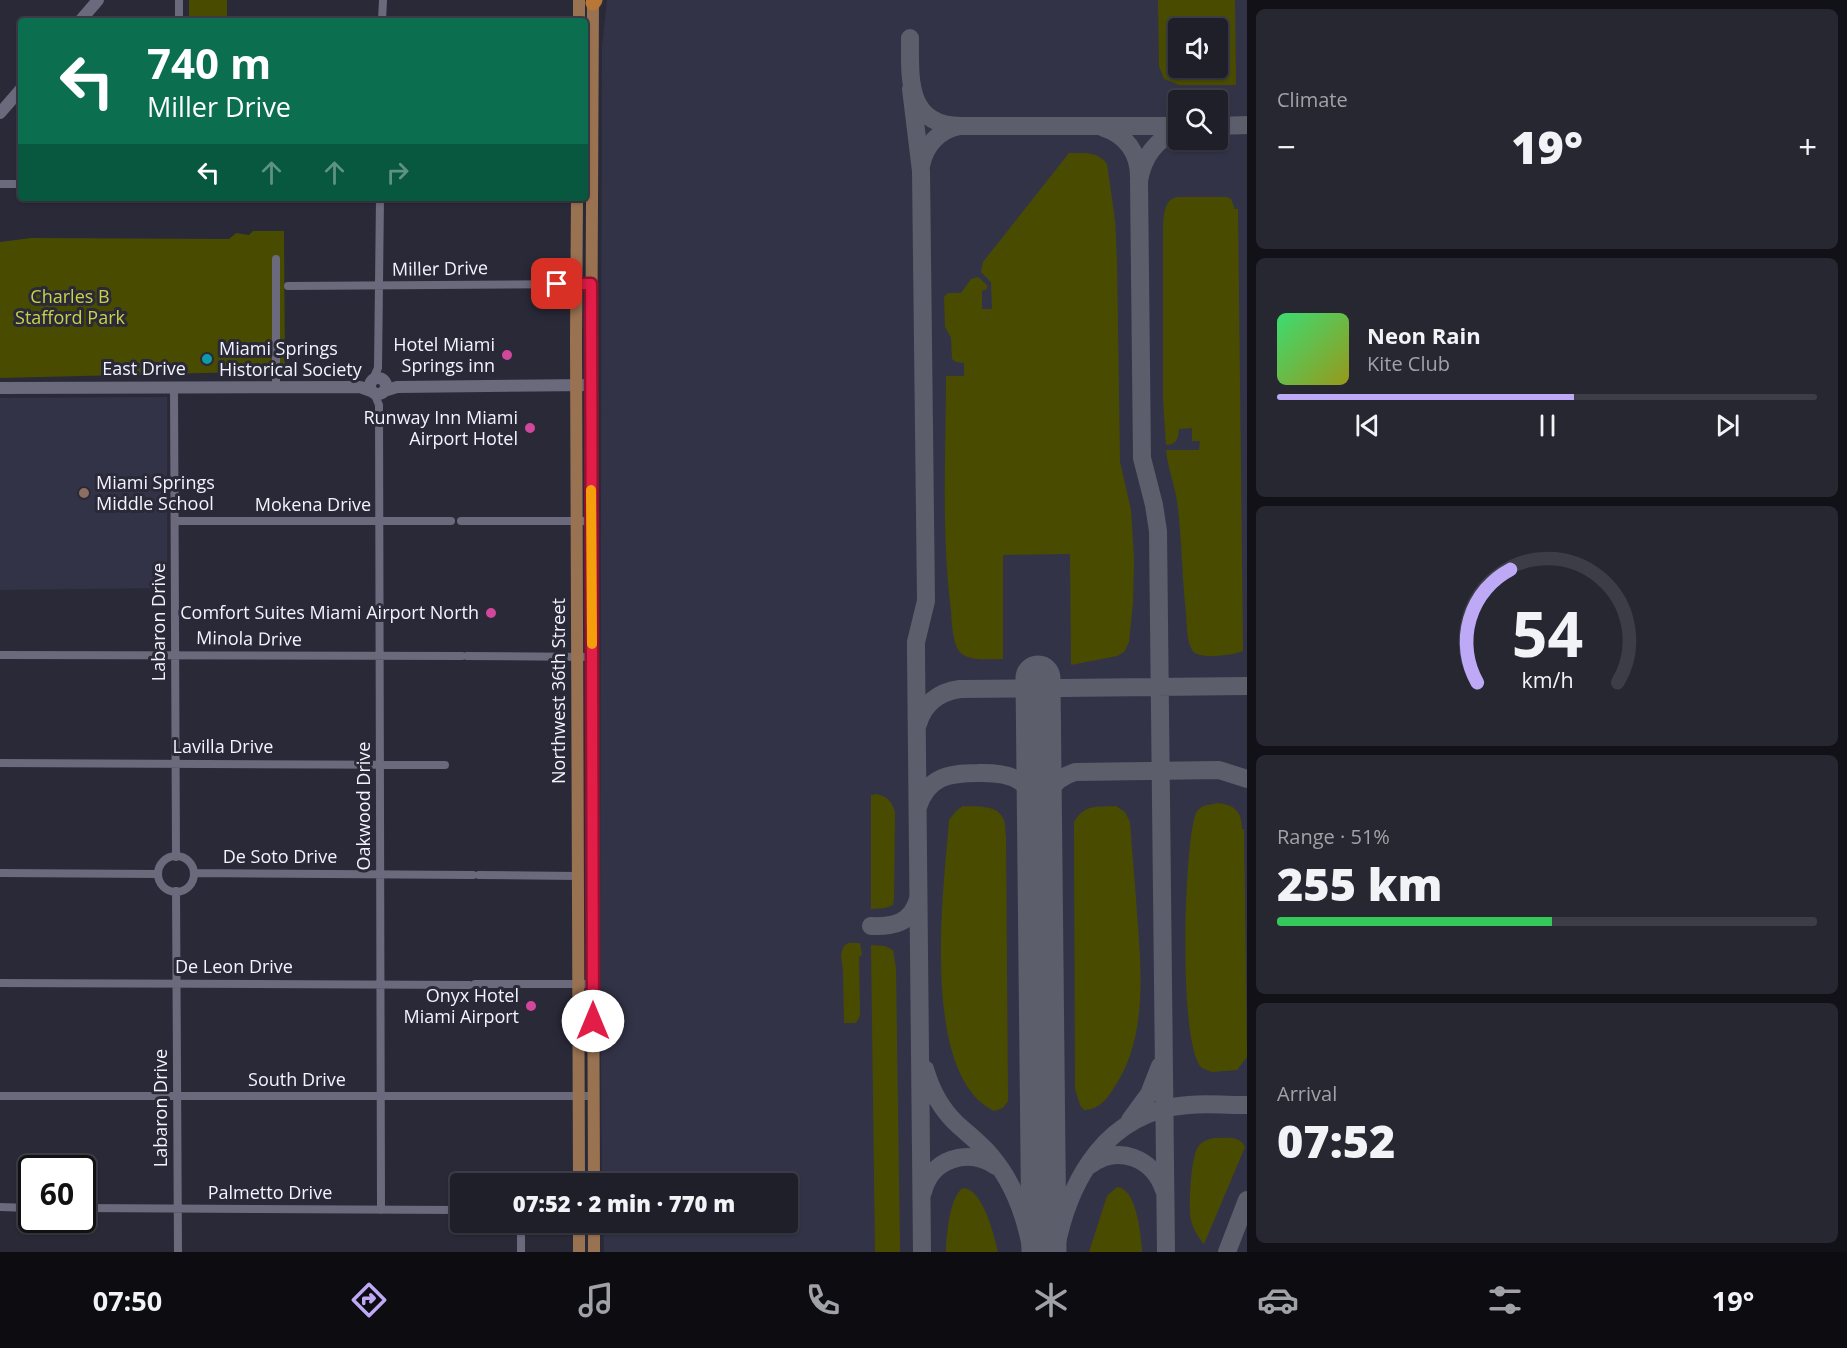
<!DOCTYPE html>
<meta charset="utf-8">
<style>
body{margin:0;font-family:"Open Sans",sans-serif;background:#272732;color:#f1f3f6;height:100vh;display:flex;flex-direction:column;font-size:22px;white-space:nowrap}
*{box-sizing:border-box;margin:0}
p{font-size:20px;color:#a1a2a8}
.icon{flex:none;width:33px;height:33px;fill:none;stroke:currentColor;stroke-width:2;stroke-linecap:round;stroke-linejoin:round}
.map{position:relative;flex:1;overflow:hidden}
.drawer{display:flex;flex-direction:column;gap:9px;padding:9px;background:#111117;width:600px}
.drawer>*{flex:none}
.hud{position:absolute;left:18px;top:18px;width:570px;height:183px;border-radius:6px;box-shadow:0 2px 4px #0004,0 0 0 2px #3c3d47;background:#0b6e4f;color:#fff;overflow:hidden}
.buttons{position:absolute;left:1168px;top:18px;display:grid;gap:12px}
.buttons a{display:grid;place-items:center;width:60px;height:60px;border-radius:6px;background:#1f1f2a;box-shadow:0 2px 4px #0004,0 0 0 2px #3c3d47;font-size:30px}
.speed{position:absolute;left:18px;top:1155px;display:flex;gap:12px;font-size:30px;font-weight:700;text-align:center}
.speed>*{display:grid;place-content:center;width:78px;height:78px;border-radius:50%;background:#1f1f2a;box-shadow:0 2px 4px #0004,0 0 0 2px #3c3d47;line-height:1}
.speed .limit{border:3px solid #111;border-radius:9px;background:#fff;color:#111}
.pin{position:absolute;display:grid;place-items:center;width:51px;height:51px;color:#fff;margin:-26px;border-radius:12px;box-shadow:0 3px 9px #0006}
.me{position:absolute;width:66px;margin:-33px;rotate:0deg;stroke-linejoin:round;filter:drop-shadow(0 0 4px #0008)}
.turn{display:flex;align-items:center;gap:21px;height:126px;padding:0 30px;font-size:27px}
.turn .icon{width:78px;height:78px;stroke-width:2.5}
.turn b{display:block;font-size:42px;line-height:51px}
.lanes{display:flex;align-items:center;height:57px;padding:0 30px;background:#0003;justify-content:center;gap:30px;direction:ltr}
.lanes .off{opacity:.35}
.big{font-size:45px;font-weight:800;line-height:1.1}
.drawer .widget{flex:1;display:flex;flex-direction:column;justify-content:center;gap:9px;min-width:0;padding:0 21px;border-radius:9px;background:#272732}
.drawer .dial{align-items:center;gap:0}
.dial svg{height:156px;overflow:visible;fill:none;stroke:#3c3d47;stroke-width:7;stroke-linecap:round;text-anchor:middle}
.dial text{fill:#f1f3f6;stroke:none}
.song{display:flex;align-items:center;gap:18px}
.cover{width:72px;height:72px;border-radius:9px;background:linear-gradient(135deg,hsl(140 70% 55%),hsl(60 70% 35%))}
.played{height:6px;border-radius:3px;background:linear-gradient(90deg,#bda9f5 55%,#3c3d47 55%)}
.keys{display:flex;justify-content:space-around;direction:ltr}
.heat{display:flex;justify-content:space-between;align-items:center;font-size:33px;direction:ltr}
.charge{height:9px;border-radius:4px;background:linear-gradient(90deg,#34c759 51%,#3c3d47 0)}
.trip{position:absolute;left:450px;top:1173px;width:348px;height:60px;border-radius:6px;background:#1f1f2a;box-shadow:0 2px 4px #0004,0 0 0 2px #3c3d47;font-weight:800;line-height:60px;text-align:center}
.menu{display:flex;height:96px;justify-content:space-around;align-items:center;background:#0c0c11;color:#a1a2a8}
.menu .icon{width:42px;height:42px}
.menu .selected{color:#bda9f5}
.menu b{font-size:27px;color:#f1f3f6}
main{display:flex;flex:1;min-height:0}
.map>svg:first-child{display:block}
.built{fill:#333348;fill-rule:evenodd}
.green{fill:#494c00;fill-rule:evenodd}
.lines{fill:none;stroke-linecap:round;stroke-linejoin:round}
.taxiway{stroke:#5d5e6b;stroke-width:18}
.runway{stroke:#5d5e6b;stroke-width:45}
.street{stroke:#6a6a7c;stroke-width:8}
.secondary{stroke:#6a6a7c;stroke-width:12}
.primary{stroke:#997251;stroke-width:12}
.highway{stroke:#b87734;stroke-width:15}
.route-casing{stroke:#92132f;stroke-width:15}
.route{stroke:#e11d48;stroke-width:10}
.slow{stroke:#f59e0b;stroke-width:10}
.hotel-dot{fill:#d1479c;stroke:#292938;stroke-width:2}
.culture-dot{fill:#0f9aa8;stroke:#292938;stroke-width:2}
.education-dot{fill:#8d6e63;stroke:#292938;stroke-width:2}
.labels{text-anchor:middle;stroke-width:6;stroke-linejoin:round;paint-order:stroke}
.street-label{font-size:18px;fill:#f2f3fd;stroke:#292938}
.park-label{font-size:18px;fill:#cad148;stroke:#292938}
.poi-label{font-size:18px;fill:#f2f3fd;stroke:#292938;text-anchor:end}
</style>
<main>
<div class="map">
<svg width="1247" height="1252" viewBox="0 0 1247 1252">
<rect width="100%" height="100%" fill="#292938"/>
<path class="built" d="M607,0h640v1252h-643l-1,-29 185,-1v-38h-186l-2,-235 2,-902zM1179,28h39v40h-39zM1179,100h39v40h-39z
M167,397v191l-167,2v-192z"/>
<path class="green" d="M189,0h38v21h-38z
M1158,0h77l1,85h-57l-15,-6 -5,-13zM1218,28v40h-39v-40z
M1069,153c15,0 29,-2 38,11l8,56 2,41 3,201 11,48 3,49 -1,44 -4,39 -5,10 -7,4 -46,9 -1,-111 -67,1v104c-12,0 -36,3 -44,-8 -7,-10 -7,-28 -8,-40 -10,-78 -5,-157 -5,-235h18v-13l-8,-1 -4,-3 -1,-21 -6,-11 -1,-30 4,-4h13l10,-14 7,-2 9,8v4l-5,2v18h10l-1,-27 -10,-10 2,-10z
M1177,197h50l4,2 4,10h3l5,442c-8,4 -39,8 -48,2 -9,-7 -8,-29 -9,-40 -4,-35 -4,-70 -8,-105 -2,-20 -10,-38 -12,-58h33l1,-9h-8v-13l-13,1c-1,10 -2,15 -13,16l-3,-45v-171c1,-12 0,-29 14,-32z
M253,231h31l1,140 -285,7v-136l31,-4 198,1 7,-6 13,2z
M877,794c10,3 15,7 18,18l-1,87 -1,6 -8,3 -14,1v-114z
M1218,803c17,2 24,9 24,26h2l3,228 -10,13 -25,2 -10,-4c-24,-21 -18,-218 -7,-252 1,-5 4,-7 8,-10z
M963,806c13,1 33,-2 40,12 3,5 2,14 3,19l2,264 -5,7 -9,3c-75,-37 -50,-222 -45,-291l7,-9z
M1116,806l9,6 5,10c2,30 5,60 7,91 4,57 11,123 -22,173 -8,13 -15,23 -31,24l-4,-5 -5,-16 -1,-267c10,-18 24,-15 42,-16z
M848,943h12l2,12 -3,2 1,59 -4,7h-12l-1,-52 -2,-17 3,-8z
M871,945l14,1 8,4 3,18 4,284h-25z
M1214,1138c11,0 26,-3 31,9l-41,97c-5,-5 -11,-15 -13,-24 -3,-11 0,-64 7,-73 4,-6 10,-8 16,-9z
M1117,1187c20,1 24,49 25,65h-53l18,-56z
M963,1188c20,1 31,47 35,64h-52c0,-15 4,-57 17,-64z"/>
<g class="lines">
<path class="taxiway" d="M910,38c0,41 -4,87 51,88h218
M911,89l10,82 5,430 -10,41v11l6,599
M1218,126l29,-1
M1104,128c22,7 35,25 35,49
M921,166c4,-21 18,-36 39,-40
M918,724c6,-21 21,-32 42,-35l287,-3
M918,807c10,-31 32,-34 60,-34 34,-1 56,7 61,44
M1039,822c3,-24 11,-42 36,-50l144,-2 28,9
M871,926c22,1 41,-3 47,-27
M925,1069c6,21 16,40 32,55 12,11 24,20 34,32 23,27 35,62 41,96
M1130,1120l19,-26 11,-28
M1090,1165c28,-21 63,-7 74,25
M923,1192c8,-33 45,-45 73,-26
M1055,1252c12,-64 44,-129 113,-144 25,-6 53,-3 79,-3
M1166,1252l-8,-721 -4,-26 -12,-47 -3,-277c4,-25 17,-41 40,-52
M1227,1252l20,-52"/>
<path class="runway" d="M1038,678l6,574"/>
<path class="street" d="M179,21v-21
M382,21l1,-21
M0,184h21
M276,259v128
M288,286l303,-2
M373,379l5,-11 2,-170
M174,387l2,470
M374,393l5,12 2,805
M175,521h276
M461,521h130
M0,655l462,1
M467,656l125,1
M0,763l445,2
M158 874a18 18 0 1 1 36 0a18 18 0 1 1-36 0Z
M0,873l157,1
M195,873l278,2
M479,875l99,1
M176,891l2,361
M0,983l469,2
M475,984h118
M0,1096h593
M0,1207l32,1
M82,1208l376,2
M521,1252v-30"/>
<path class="secondary" d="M80,21l18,-21
M0,113l21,-24
M370 386a8 8 0 1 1 16 0a8 8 0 1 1-16 0Z
M0,388l360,-1 11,4
M384,391l13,-4 194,-2"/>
<path class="primary" d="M593,0l-2,405 3,779
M579,21v-21
M577,198l-1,142 3,844
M579,1222v30
M594,1252v-30"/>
<path class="highway" d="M593,3l2,-3"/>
</g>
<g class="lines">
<defs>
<path id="route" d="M557,284h34l2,737"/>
</defs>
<use href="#route" class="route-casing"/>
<use href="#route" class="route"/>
<path class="slow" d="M591,490l1,154"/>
</g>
<g class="hotel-dot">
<circle cx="507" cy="355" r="6"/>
<circle cx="530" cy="428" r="6"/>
<circle cx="491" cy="613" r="6"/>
<circle cx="531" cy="1006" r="6"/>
</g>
<circle class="culture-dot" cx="207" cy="359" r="6"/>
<circle class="education-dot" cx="84" cy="493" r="6"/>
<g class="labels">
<g class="street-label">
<text transform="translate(440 269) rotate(-1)" y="6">Miller Drive</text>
<text x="144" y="375">East Drive</text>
<text x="313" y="511">Mokena Drive</text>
<text transform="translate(159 622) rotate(-90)" y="6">Labaron Drive</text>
<text transform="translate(249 639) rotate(1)" y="6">Minola Drive</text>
<text transform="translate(559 691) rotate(-90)" y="6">Northwest 36th Street</text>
<text x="223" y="753">Lavilla Drive</text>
<text transform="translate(364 806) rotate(-90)" y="6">Oakwood Drive</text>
<text x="280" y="863">De Soto Drive</text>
<text x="234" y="973">De Leon Drive</text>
<text x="297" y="1086">South Drive</text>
<text transform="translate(161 1108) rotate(-90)" y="6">Labaron Drive</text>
<text x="270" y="1199">Palmetto Drive</text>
</g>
<g class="park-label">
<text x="70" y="303">Charles B<tspan x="70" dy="21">Stafford Park</tspan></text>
</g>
<g class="poi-label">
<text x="495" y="351">Hotel Miami<tspan x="495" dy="21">Springs inn</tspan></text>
<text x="219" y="355" text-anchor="start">Miami Springs<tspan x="219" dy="21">Historical Society</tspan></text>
<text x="518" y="424">Runway Inn Miami<tspan x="518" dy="21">Airport Hotel</tspan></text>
<text x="96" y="489" text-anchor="start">Miami Springs<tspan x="96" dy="21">Middle School</tspan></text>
<text x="479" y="619">Comfort Suites Miami Airport North</text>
<text x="519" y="1002">Onyx Hotel<tspan x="519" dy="21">Miami Airport</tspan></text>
</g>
</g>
</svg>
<div class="buttons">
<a><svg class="icon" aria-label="sound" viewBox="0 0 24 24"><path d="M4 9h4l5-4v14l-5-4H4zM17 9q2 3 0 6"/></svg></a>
<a><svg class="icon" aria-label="search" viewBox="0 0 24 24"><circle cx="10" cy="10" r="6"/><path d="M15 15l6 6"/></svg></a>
</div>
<div class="speed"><div class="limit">60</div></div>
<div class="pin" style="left:557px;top:284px;background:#d93025"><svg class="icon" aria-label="arrive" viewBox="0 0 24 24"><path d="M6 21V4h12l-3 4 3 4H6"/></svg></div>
<svg class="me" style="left:593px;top:1021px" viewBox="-20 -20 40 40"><circle r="19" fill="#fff"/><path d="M0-13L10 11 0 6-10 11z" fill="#e11d48"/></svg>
<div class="trip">07:52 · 2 min · 770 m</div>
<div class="hud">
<div class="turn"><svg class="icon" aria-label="left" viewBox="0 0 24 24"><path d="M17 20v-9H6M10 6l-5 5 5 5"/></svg><div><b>740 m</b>Miller Drive</div></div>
<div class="lanes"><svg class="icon" aria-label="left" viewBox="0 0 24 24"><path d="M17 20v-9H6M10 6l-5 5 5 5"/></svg><svg class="icon off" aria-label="ahead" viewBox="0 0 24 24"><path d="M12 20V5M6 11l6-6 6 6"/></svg><svg class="icon off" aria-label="ahead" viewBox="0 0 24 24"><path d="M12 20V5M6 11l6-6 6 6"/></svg><svg class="icon off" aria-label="right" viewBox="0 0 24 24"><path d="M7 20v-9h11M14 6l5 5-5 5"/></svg></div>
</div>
</div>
<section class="drawer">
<div class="widget"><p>Climate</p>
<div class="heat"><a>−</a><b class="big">19°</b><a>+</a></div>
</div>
<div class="widget">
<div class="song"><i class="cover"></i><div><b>Neon Rain</b><p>Kite Club</p></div></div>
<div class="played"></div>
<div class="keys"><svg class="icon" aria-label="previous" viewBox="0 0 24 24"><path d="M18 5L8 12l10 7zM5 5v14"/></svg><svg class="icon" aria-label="pause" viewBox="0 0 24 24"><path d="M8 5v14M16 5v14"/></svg><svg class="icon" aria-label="next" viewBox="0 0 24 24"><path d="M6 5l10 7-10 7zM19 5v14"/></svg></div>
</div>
<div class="widget dial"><svg viewBox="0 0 100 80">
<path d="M14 69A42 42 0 1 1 86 69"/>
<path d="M14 69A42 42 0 0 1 31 11" stroke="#bda9f5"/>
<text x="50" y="56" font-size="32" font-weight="700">54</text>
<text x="50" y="72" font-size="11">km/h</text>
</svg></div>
<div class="widget"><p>Range · 51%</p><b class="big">255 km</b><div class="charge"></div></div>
<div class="widget"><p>Arrival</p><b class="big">07:52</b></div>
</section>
</main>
<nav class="menu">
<b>07:50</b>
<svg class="icon selected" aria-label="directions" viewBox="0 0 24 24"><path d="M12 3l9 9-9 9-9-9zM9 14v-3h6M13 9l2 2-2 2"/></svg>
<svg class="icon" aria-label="music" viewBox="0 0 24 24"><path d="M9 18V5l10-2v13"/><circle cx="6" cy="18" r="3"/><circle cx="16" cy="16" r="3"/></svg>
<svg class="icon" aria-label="phone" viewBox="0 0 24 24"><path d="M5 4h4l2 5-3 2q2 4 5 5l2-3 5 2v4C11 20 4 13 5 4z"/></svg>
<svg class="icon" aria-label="climate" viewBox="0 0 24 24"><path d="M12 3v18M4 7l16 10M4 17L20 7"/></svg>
<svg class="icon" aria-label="car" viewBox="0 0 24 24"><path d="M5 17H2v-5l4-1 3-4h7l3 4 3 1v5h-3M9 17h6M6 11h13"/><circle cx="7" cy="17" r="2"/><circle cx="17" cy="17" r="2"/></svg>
<svg class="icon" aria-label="filters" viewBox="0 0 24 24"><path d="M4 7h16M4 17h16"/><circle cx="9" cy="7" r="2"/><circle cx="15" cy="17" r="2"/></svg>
<b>19°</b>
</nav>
